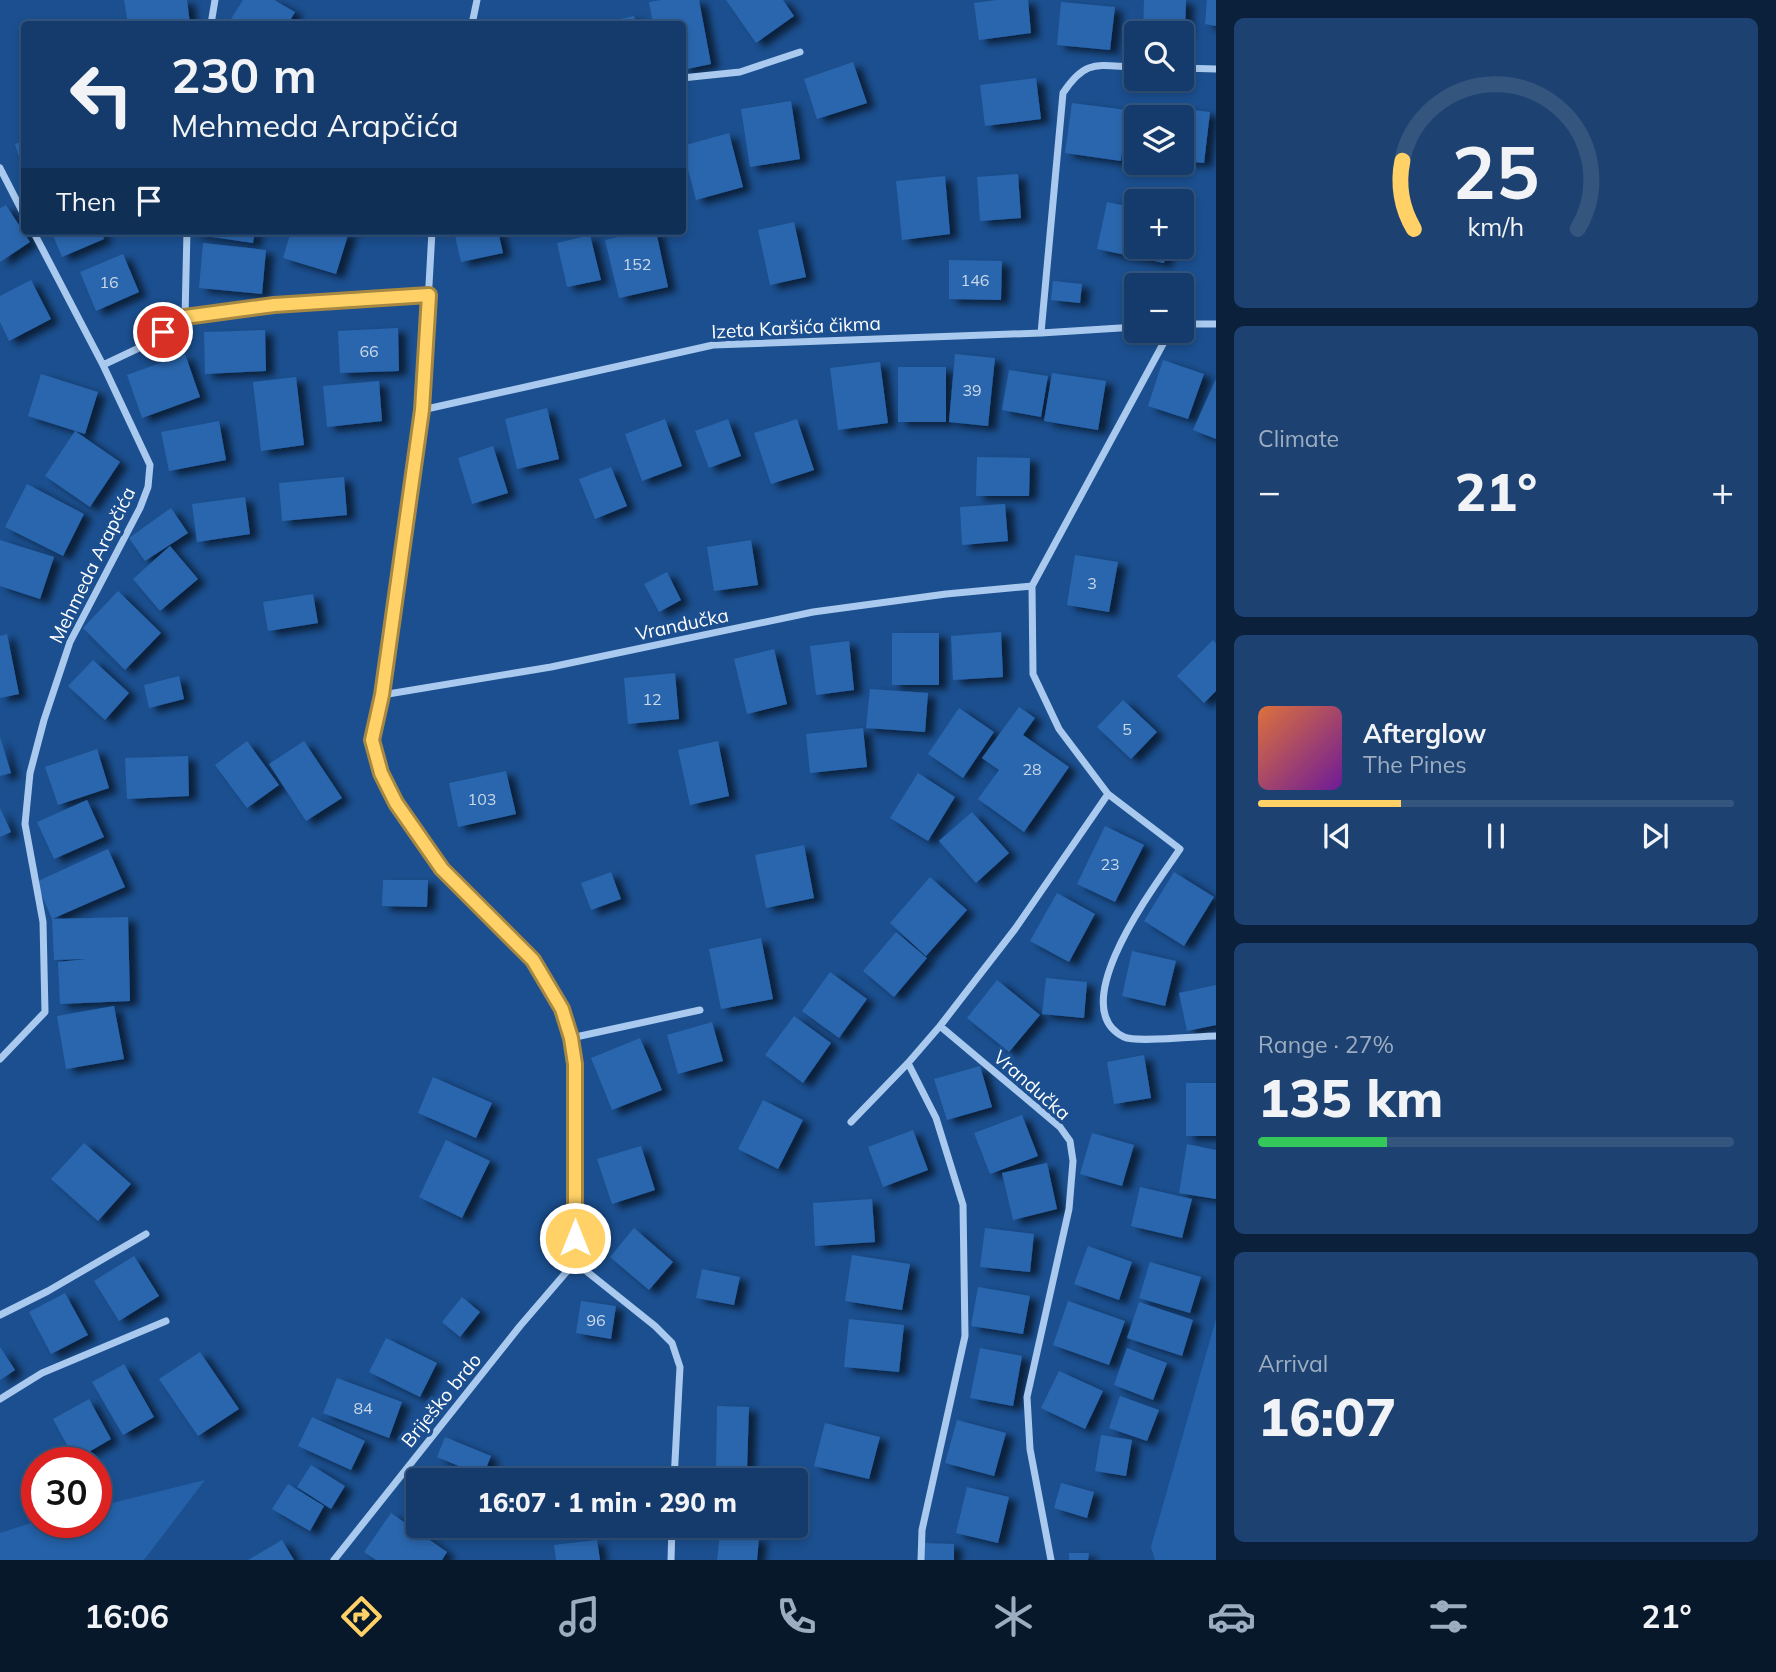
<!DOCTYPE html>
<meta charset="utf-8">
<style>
body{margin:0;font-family:Mulish,sans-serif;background:#1d4271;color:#f1f3f6;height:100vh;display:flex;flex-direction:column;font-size:26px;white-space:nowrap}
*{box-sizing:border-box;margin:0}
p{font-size:23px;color:#9dadc1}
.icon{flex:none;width:38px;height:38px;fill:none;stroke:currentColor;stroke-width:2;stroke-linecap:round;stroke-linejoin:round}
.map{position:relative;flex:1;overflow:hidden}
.panel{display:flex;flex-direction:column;gap:18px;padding:18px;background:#0b203b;width:560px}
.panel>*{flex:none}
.guide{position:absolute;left:21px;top:21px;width:665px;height:214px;border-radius:7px;box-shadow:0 4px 10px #0003,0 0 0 2px #33557e;background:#143b6b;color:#f1f3f6;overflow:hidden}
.fabs{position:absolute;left:1124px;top:21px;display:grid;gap:14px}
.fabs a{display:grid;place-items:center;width:70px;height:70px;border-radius:7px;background:#143b6b;box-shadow:0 4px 10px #0003,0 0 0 2px #33557e;font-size:35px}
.speed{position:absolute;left:21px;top:1447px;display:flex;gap:14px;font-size:35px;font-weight:700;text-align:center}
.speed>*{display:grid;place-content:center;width:91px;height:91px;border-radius:50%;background:#143b6b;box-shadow:0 4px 10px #0003,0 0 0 2px #33557e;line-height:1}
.speed .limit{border:10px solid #d22;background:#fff;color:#111}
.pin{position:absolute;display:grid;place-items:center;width:60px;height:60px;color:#fff;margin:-30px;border:4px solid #fff;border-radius:50%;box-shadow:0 2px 7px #0007}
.me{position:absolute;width:77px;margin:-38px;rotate:0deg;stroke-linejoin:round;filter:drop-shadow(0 0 5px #0008)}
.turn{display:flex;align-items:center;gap:24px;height:147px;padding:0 35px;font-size:32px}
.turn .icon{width:91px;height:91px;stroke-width:2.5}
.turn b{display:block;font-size:49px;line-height:60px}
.then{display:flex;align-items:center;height:66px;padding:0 35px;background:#0003;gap:14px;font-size:26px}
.big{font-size:52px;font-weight:800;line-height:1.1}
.panel .widget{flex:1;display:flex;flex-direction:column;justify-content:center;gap:10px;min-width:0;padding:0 24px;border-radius:10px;background:#1d4271}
.panel .dial{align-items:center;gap:0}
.dial svg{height:182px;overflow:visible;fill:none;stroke:#33557e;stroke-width:7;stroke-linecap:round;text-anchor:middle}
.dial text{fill:#f1f3f6;stroke:none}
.song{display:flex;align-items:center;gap:21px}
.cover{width:84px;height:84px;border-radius:10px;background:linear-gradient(135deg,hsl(20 70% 55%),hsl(280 70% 35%))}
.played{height:7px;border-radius:4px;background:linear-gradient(90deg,#ffd166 30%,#33557e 30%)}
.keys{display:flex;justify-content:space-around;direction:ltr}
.heat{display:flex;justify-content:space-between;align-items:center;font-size:38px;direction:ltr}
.charge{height:10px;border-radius:5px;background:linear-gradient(90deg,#34c759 27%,#33557e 0)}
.trip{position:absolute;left:406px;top:1468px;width:402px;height:70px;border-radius:7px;background:#143b6b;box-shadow:0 4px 10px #0003,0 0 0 2px #33557e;font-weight:800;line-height:70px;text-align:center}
.dock{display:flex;height:112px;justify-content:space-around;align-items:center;background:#08182b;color:#9dadc1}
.dock .icon{width:49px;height:49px}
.dock .active{color:#ffd166}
.dock b{font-size:32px;color:#f1f3f6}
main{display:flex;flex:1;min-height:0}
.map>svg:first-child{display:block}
.green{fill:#2461a8}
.building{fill:#2a66ad;filter:url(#shadow)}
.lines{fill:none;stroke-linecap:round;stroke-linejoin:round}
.minor{stroke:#a9c9ee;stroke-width:7}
.route-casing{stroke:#a68842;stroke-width:18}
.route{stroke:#ffd166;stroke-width:12}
.labels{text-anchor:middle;stroke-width:7;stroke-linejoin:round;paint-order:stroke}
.number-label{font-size:16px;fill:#cad9ea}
.street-label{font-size:19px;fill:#fff;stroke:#1b4f8f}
</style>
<main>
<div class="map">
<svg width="1216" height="1560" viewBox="0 0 1216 1560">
<defs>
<filter id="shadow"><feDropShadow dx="8" dy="4.5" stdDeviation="3.5" flood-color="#0009"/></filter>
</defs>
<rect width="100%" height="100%" fill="#1b4f8f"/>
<path class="green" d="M1216,1319v241h-61l-4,-13z
M205,1480l-61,80h-144v-27l37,-12 59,1v-15z"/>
<path class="building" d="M124,0h63l3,24h-62z
M243,0h31l21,12 -7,12h-60z
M661,0h38l12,64 -29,6v-46h-29l-4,-22z
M726,0h57l11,16 -38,27z
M997,0h31l3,33 -52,7 -5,-37z
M1144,0h42l-1,35 -4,-2h-38z
M1207,0h9v26l-11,-2z
M1061,2l54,5 -5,43 -53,-5z
M634,16l2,8h-34v-1z
M853,62l14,41 -50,16 -13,-40z
M1036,78l5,41 -56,7 -5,-41z
M791,101l9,58 -50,8 -9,-58z
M1072,103l55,7 -6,51 -56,-8z
M1150,105l60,7 -6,51 -23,-2v-44h-32z
M729,133l14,54 -47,13 -14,-54z
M24,141v33l-9,-30z
M1018,174l3,44 -41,3 -3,-44z
M945,176l5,58 -48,6 -6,-59z
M1107,202l29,6v39h31l-3,16 -67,-14z
M6,205l24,37 -30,20v-54z
M794,222l12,55 -36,8 -12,-55z
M51,231h50l3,8 -42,18z
M192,231h63l-2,12 -61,-9z
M291,231l58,1 -13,42 -53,-16z
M454,231h44l5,22 -42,9z
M645,231h11l12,56 -49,11 -14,-58z
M590,235l11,45 -34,7 -10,-44z
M203,243l63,7 -4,44 -63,-6z
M123,254l16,38 -43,19 -16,-39z
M949,260l53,1 -1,39 -52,-1z
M31,280l20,39 -42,22 -9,-19v-26z
M1053,281l29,3 -2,19 -29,-3z
M398,328l1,43 -59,2 -2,-42z
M265,330l1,41 -61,3 -1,-42z
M185,354l15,43 -58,21 -15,-43z
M955,354l40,4 -7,68 -39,-4z
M1163,360l41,14 -16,45 -40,-13z
M880,362l8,61 -50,7 -8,-62z
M898,367h48v55h-48z
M1009,370l39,6 -7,41 -39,-7z
M1052,373l54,8 -8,49 -54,-9z
M41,374l57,18 -13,42 -57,-18z
M296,377l8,68 -43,6 -8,-69z
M1216,379v60l-23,-9z
M379,381l3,40 -55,6 -4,-41z
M547,408l12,51 -42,10 -12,-50z
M665,419l17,47 -40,15 -17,-47z
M728,419l13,37 -32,12 -14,-37z
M797,419l17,51 -43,14 -17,-51z
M219,421l7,39 -57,11 -8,-39z
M75,431l45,31 -30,45 -45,-31z
M493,446l15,47 -36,11 -14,-46z
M977,457l53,1 -1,38h-53z
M611,467l16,39 -32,13 -16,-40z
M344,477l3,38 -65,6 -3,-38z
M27,484l57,30 -21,42 -58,-29z
M245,497l5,37 -53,8 -5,-38z
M1005,504l3,37 -46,4 -2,-38z
M171,508l17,25 -43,28 -16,-23z
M0,540l54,17 -14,42 -40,-13z
M751,540l7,45 -44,6 -7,-44z
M170,546l28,33 -38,32 -27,-32z
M1075,555l43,7 -9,50 -42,-7z
M667,572l14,28 -22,12 -15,-28z
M118,591l43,42 -36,37 -42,-42z
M313,594l5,29 -50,8 -5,-29z
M1001,632l2,45 -50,3 -2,-44z
M892,633h47v52h-47z
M7,634l12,60 -19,4v-62z
M1213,640l3,3v48l-12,12 -27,-27z
M849,641l5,49 -38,5 -6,-49z
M774,649l13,55 -40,10 -13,-55z
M93,660l36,33 -24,27 -37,-34z
M675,673l4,46 -51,5 -4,-46z
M179,676l5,23 -35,9 -5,-23z
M870,689l58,4 -3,39 -59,-4z
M1123,700l34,32 -26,27 -34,-32z
M1019,707l16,11 -12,17 46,32 -45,65 -46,-33 21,-29 -17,-12z
M959,708l35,24 -31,46 -35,-24z
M863,728l4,39 -57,6 -4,-39z
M0,737l11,36 -11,3z
M247,741l32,44 -32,23 -32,-43z
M304,741l38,57 -36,23 -37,-57z
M718,741l11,55 -39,9 -12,-55z
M97,749l12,39 -51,17 -13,-38z
M188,756l1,40 -62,3 -2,-41z
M506,771l10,43 -58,13 -9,-44z
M918,773l37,24 -27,44 -38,-23z
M87,800l17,37 -50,22 -17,-37z
M0,808l11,24 -11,5z
M972,812l37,41 -33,30 -37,-42z
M1105,826l39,19 -29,57 -38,-18z
M804,845l10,53 -48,10 -11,-53z
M108,849l17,38 -73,32 -16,-37z
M611,872l10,27 -30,11 -10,-27z
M1174,872l40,25 -30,49 -40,-25z
M930,877l37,33 -41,46 -36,-33z
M383,880h45l-1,27 -45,-1z
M1057,893l38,21 -26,48 -39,-21z
M128,917l2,84 -70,3 -2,-42 28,-3 -32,1 -2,-41z
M896,932l31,26 -33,39 -31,-26z
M761,938l12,61 -52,10 -12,-60z
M1132,951l44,10 -11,45 -43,-10z
M830,972l37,27 -28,39 -37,-27z
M1046,978l41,4 -3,36 -42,-4z
M997,980l43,35 -31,37 -42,-34z
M1216,985v40l-29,6 -8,-38z
M114,1006l10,53 -58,10 -9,-53z
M794,1016l37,27 -28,40 -38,-28z
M712,1022l11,39 -45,13 -11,-39z
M640,1038l22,52 -50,20 -21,-52z
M1144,1055l7,43 -37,6 -7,-42z
M980,1066l12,41 -45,13 -13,-41z
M433,1077l59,26 -16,35 -58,-25z
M1186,1083h30v53h-30z
M763,1100l40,20 -25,49 -40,-20z
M1022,1115l16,41 -48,18 -16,-41z
M913,1130l15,40 -45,17 -15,-40z
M1092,1133l42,12 -12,41 -42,-12z
M446,1140l44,21 -28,57 -43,-21z
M84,1143l47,41 -33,37 -47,-42z
M1187,1144l29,6v49l-37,-6z
M641,1146l14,44 -43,14 -15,-45z
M1047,1163l10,46 -44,11 -11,-47z
M1140,1187l52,12 -10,39 -51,-12z
M872,1199l3,43 -60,4 -2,-43z
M634,1228l39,34 -24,28 -39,-33z
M985,1228l49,6 -4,38 -50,-5z
M1088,1246l44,16 -13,38 -45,-16z
M852,1255l58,9 -8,46 -57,-9z
M134,1256l25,40 -40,25 -25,-40z
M1150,1262l51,15 -11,36 -51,-15z
M702,1269l38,8 -6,28 -38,-7z
M978,1287l52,9 -7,38 -52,-8z
M65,1293l23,42 -37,19 -22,-42z
M462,1297l18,15 -20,25 -18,-15z
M581,1301l35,5 -5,33 -35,-6z
M1068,1301l57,20 -16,44 -56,-20z
M1139,1302l54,18 -11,36 -55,-18z
M849,1319l55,6 -5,47 -55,-5z
M386,1338l51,25 -17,34 -51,-25z
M0,1347l15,23 -15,10z
M980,1348l42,8 -9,50 -43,-8z
M1127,1348l40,15 -14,37 -39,-15z
M200,1352l39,57 -41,27 -39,-57z
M124,1364l30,53 -31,18 -31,-53z
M1059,1371l44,20 -18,38 -44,-21z
M337,1378l65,24 -13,36 -66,-25z
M1120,1396l39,14 -12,31 -38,-13z
M89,1399l22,40 -36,21 -22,-41z
M717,1406l32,1 -2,63h-31z
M312,1417l53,24 -14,29 -53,-24z
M957,1420l49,13 -12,43 -49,-13z
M825,1423l55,14 -11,42 -55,-13z
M1101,1435l31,5 -6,36 -31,-5z
M445,1437l46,19 -8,20 -46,-19z
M311,1465l34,21 -14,23 -34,-22z
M1061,1483l33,9 -7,26 -33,-10z
M288,1484l36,22 -14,25 -38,-22z
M967,1487l42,10 -11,46 -42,-10z
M391,1513l56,39 -5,8h-66l-12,-8z
M720,1534l39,4 -2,22h-40z
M282,1540l12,20h-46z
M597,1540l3,20h-44l-2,-15z
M924,1543l30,1v16h-30z
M1069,1553h20l-1,7h-19z"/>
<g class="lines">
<path class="minor" d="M211,24l4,-24
M472,24l5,-24
M1181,68l35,1
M682,78l58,-6 60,-20
M0,168l24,47
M432,231l-10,179 -40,285 -10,45 9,33 15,30 45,66 92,91 29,49 9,29 4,26v198l80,64 17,17 8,24 -6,113
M185,317l2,-86
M1181,324h35
M1170,331l-138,255 1,88 26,55 49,65 72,55c-23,34 -118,158 -56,188 12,6 75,-1 92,-1
M1041,333l22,-240c23,-35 35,-27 73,-26
M103,365l38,-18 44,-30 89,-12 155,-10
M422,410l291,-65 328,-12 95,-6
M382,695l169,-28 262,-55 133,-18 86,-8
M571,1038l129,-28
M0,1059l45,-47 -2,-90 -18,-98 5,-51 14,-53 26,-78 70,-134 8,-21 2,-22 -47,-100 -70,-134
M908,1063l28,55 27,87 2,131 -43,194 -1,30
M851,1122l57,-59 32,-37
M0,1315l48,-24 98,-57
M0,1399l42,-26 124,-52
M334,1560l186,-234 55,-64
M671,1560l1,-34
M1051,1560l-21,-111 -3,-52 42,-188 4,-48 -3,-20 -10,-14 -120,-101 75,-97 93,-135"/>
</g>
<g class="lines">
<defs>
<path id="route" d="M163,332l22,-15 89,-12 155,-10 -7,115 -40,285 -10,45 9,33 15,30 46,66 91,91 29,49 9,29 4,26v174"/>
</defs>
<use href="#route" class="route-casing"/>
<use href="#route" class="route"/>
</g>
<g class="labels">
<g class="number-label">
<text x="637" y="270">152</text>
<text x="975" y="286">146</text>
<text x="109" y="288">16</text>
<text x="369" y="357">66</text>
<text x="972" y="396">39</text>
<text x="1092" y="589">3</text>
<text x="652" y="705">12</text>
<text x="1127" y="735">5</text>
<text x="1032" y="775">28</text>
<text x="482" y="805">103</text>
<text x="1110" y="870">23</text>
<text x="596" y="1326">96</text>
<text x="363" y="1414">84</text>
</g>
<g class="street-label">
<text transform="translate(796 327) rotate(-3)" y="7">Izeta Karšića čikma</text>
<text transform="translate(92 565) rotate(-64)" y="7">Mehmeda Arapčića</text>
<text transform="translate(682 624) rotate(-12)" y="7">Vrandučka</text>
<text transform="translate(1032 1085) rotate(41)" y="7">Vrandučka</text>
<text transform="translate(441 1400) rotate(-51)" y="7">Briješko brdo</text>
</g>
</g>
</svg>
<div class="fabs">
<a><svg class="icon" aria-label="search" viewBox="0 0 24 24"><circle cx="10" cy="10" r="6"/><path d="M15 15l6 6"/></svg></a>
<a><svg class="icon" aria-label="layers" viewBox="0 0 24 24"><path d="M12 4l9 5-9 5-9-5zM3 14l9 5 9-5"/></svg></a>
<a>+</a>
<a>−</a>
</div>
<div class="speed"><div class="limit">30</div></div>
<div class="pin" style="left:163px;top:332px;background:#d93025"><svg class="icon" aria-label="arrive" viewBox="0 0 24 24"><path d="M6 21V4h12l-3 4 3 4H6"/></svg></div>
<svg class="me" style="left:575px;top:1238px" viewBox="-20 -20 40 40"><circle r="17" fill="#ffd166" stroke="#fff" stroke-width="3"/><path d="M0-11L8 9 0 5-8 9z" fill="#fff"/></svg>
<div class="trip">16:07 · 1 min · 290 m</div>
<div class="guide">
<div class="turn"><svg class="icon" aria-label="left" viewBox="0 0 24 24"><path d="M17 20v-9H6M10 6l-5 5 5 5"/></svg><div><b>230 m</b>Mehmeda Arapčića</div></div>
<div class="then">Then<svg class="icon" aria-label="arrive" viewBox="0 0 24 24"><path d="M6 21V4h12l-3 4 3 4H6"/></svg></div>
</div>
</div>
<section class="panel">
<div class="widget dial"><svg viewBox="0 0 100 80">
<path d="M14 69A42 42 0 1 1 86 69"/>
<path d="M14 69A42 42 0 0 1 9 39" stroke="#ffd166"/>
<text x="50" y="56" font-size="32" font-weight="700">25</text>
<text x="50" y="72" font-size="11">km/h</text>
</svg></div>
<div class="widget"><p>Climate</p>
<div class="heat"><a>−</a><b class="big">21°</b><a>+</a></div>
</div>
<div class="widget">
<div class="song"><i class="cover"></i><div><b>Afterglow</b><p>The Pines</p></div></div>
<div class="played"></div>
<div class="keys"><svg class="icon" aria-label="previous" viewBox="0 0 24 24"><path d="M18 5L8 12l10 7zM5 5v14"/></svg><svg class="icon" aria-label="pause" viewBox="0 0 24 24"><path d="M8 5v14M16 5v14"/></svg><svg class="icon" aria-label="next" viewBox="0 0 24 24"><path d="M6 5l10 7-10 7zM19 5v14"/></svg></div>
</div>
<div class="widget"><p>Range · 27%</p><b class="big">135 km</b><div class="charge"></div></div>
<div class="widget"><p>Arrival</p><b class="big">16:07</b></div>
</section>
</main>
<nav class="dock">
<b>16:06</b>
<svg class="icon active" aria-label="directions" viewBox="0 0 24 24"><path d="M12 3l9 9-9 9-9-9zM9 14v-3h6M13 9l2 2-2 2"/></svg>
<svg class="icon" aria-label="music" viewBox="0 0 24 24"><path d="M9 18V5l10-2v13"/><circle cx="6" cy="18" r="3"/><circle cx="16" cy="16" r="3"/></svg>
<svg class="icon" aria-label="phone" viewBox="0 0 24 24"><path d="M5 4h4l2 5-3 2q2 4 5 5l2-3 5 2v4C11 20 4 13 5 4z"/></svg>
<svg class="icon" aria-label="climate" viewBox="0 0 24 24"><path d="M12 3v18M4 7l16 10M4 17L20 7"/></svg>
<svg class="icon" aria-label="car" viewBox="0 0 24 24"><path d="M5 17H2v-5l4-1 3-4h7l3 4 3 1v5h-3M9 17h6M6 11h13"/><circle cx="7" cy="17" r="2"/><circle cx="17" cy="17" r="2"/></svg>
<svg class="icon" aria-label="filters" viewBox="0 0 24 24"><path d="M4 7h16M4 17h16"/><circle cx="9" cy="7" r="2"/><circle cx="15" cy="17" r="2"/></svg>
<b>21°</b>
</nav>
